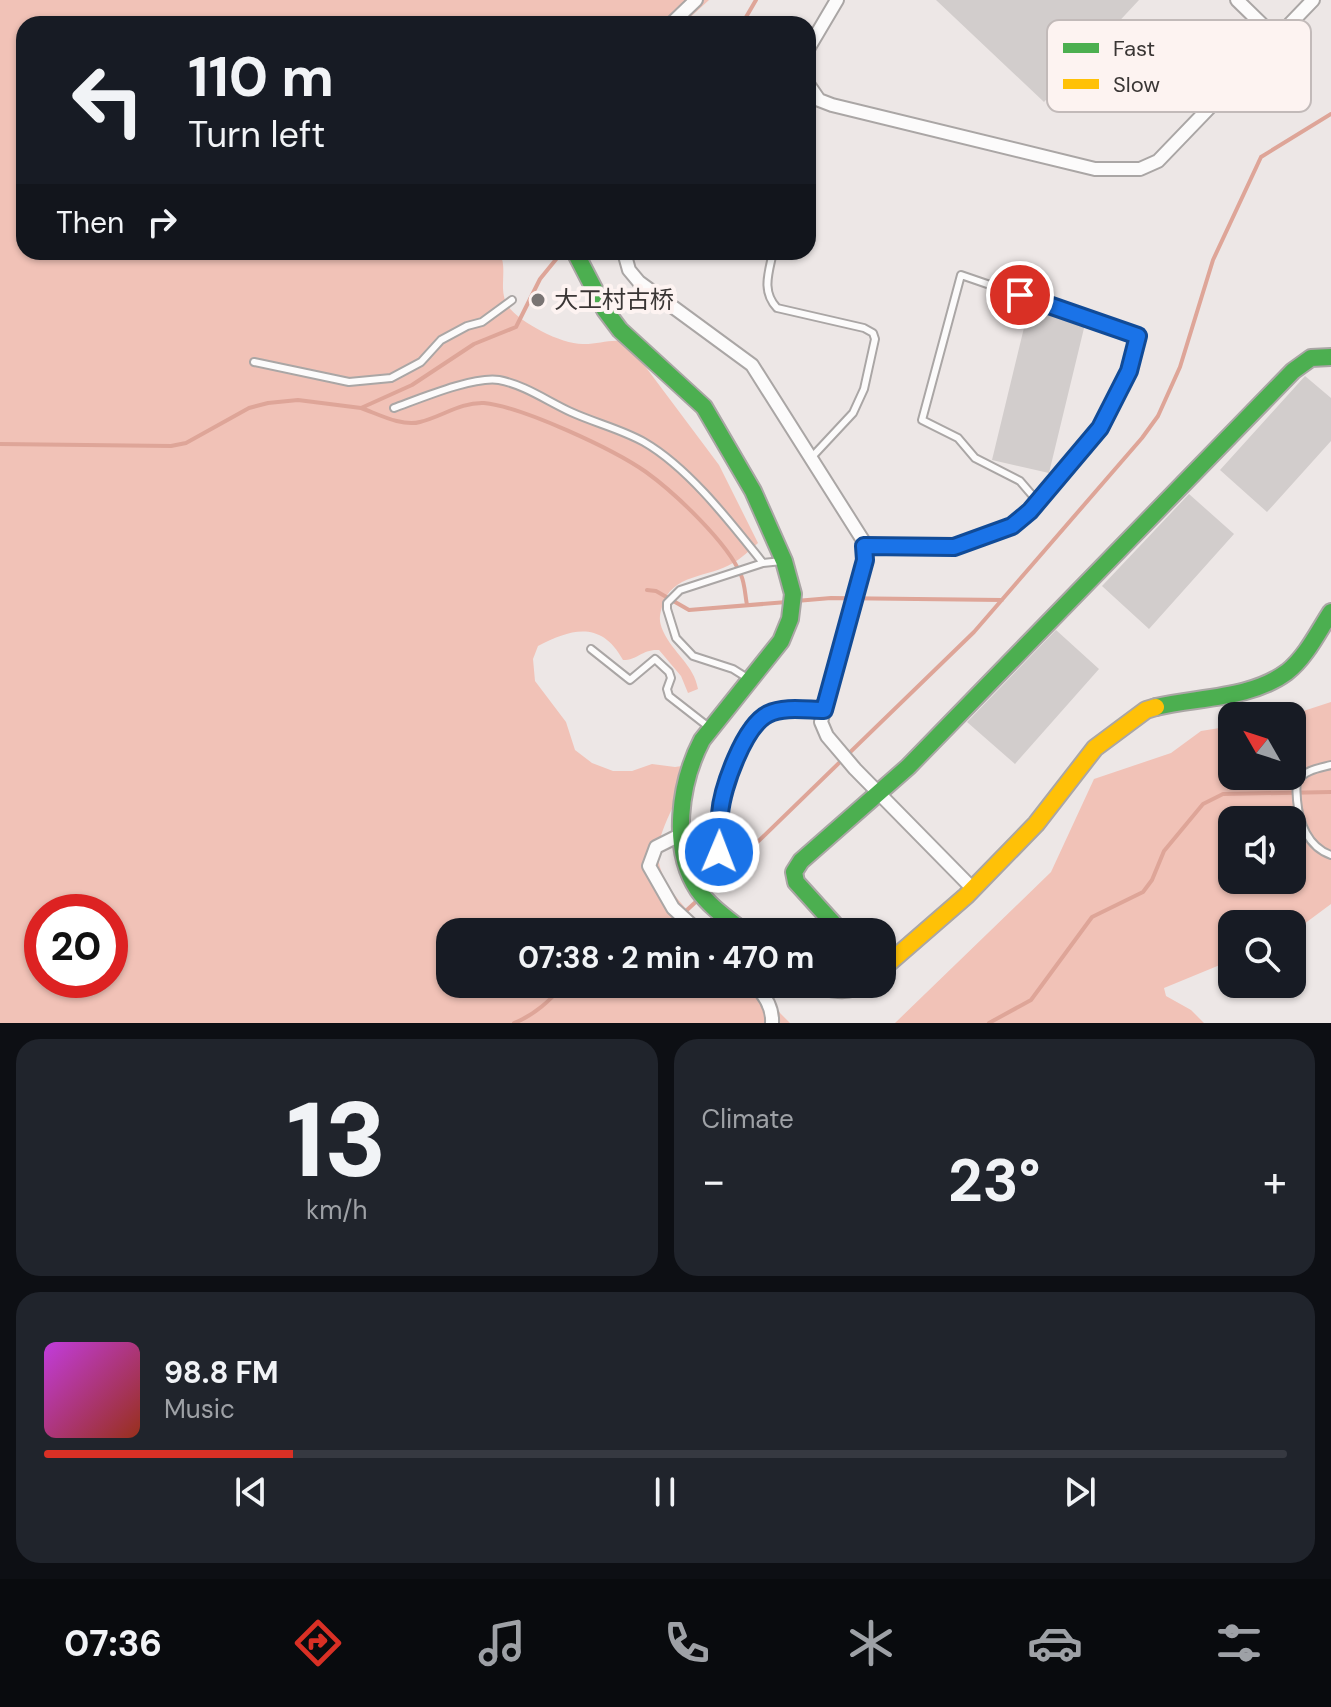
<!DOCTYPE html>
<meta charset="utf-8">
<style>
body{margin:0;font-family:"DM Sans","Noto Sans SC",sans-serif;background:#20242c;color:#f1f3f6;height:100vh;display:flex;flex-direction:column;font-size:30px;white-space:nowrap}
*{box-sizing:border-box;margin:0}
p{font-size:26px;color:#9ea1a6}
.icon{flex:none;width:44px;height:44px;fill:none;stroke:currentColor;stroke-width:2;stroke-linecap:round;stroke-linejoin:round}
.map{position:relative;height:1023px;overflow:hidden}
.drawer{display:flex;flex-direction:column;gap:16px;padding:16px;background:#0d0f14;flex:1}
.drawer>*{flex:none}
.hud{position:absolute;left:16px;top:16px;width:800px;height:244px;border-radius:24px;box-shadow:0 2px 6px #0004;background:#171b24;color:#f1f3f6;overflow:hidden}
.needle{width:52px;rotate:309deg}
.fabs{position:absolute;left:1218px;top:702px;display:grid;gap:16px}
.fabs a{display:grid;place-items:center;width:88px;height:88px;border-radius:16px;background:#171b24;box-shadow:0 2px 6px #0004;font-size:40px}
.speed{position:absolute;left:24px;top:894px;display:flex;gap:16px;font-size:40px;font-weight:700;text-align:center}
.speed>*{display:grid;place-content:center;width:104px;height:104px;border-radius:50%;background:#171b24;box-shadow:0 2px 6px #0004;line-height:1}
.speed .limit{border:12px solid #d22;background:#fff;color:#111}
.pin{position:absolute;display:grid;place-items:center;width:68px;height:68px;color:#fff;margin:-34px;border:4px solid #fff;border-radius:50%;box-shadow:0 2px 8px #0007}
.me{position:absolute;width:88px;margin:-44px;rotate:1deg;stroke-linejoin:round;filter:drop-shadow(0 0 6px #0008)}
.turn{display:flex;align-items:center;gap:28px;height:168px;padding:0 40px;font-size:36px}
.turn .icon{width:104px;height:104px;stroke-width:2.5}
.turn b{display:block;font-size:56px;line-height:68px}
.then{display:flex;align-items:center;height:76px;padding:0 40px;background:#0003;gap:16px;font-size:30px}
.big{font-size:60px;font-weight:700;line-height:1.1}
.drawer .tile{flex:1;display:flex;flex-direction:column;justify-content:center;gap:12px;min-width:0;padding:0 28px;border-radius:24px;background:#20242c}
.drawer .dial{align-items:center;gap:0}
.dial b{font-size:104px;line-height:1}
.song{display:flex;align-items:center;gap:24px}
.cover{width:96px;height:96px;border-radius:12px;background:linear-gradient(135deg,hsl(290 70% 55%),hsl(10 70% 35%))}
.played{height:8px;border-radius:4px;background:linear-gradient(90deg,#d93025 20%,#363941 20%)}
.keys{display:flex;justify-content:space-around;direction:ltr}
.heat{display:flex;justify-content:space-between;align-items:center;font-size:44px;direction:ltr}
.drawer .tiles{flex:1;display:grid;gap:16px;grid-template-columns:1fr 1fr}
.tile:last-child{grid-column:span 2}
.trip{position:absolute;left:436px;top:918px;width:460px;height:80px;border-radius:24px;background:#171b24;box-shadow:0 2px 6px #0004;font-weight:700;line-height:80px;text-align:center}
.menu{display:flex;height:128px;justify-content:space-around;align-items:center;background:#090b0e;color:#9ea1a6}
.menu .icon{width:56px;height:56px}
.menu .on{color:#d93025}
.menu b{font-size:36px;color:#f1f3f6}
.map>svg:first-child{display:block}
.forest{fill:#f1c2b7;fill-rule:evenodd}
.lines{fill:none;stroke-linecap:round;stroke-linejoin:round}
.stream{stroke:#dea598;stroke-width:4}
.building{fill:#d2cdcc}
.lane-casing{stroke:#aaa6a5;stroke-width:10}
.street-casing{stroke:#aaa6a5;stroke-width:16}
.fast-casing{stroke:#aaa6a5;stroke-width:20}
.slow-casing{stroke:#aaa6a5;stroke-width:20}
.lane{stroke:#fcfbfb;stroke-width:6}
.street{stroke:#fcfbfb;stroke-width:12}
.fast{stroke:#4caf50;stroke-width:16}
.slow{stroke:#ffc107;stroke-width:16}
.route-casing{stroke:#114b97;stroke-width:20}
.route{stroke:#1a73e8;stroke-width:14}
.poi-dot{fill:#797473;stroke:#fdf3f1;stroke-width:3}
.labels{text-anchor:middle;stroke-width:8;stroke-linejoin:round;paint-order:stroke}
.poi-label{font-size:24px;fill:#3a3635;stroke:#fdf3f1;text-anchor:start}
.key{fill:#fdf3f1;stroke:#c2bab9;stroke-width:2}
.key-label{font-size:22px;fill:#3a3635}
</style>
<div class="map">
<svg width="1331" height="1023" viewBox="0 0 1331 1023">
<rect width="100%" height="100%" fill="#ede7e6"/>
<path class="forest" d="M0,0h709l-26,24h-659v228h475c10,16 -2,37 9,54 12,17 55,39 76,38 16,0 28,-6 43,-2l92,123 39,78c-8,7 -16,15 -25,20 -24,15 -62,10 -71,44 -3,10 -3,15 1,24 10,22 31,34 35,58l-10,4 -7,-17 -22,-26c-17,-1 -21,10 -36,10 -22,-40 -52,-31 -85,-14l-5,13 2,22 31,41 9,28 17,13 21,8h19l20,-7 23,3 21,-3c-11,21 -40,68 -38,91 1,30 32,58 51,77h-259v52h313l17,29 10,10h-790zM42,912h68v68h-68z
M1331,702v202l-39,29v-9h-60v36l-68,28 2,8 25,14 13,13h-309l156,-151 43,-93 77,-26 30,-22 31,-5v50h60v-60h-4zM1232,820h60v60h-60z"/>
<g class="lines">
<path class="stream" d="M742,24l14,-24
M361,408c17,6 41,19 59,14 21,-5 41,-20 64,-19 39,4 129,46 162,69 29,21 82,71 95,103 4,9 4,20 6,30
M0,444l171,2 15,-3 63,-35 19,-5 30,-3 63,8 51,-23 62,-41 42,-17 24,-48 22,-27
M647,590l9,1 33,19 98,-8
M796,601l35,-3 171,2
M706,892l268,-260 168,-194 16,-22 22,-49 33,-107 48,-103 70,-43
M663,932l37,-34
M514,1023c21,-8 36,-23 51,-39
M989,1023l42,-23 61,-83 51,-25 9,-12 12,-29 39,-47 20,-10 108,-2"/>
</g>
<path class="building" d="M936,0h203l-95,102z
M1029,307l56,17 -36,149 -57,-13z
M1305,376l26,22v43l-64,71 -47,-42z
M1189,494l45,40 -85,95 -47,-43z
M1056,630l43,39 -84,95 -48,-42z"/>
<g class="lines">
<defs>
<path id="lane" d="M773,252c-4,20 -12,39 4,56l87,20 9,5 2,6 -11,50 -11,24 -42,45
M254,362l95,20 42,-4 30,-16 20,-22 26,-14 15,-4 30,-22
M394,408c25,-9 79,-32 105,-28 26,5 48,21 72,32 24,11 50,17 73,30 45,26 87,81 119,121l19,-2
M864,546l90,1 58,-21 18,-15 70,-83 29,-57 9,-35 -177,-61 -39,145 36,18 17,20 45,23 18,21
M591,649l39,31 25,-21 14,13 2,6 -4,11 2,7 41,32
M749,679l-16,-10 -40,-13 -17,-18 -9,-29v-6l13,-13 83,-27
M1331,765c-11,3 -27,5 -33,16 -3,5 -1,13 -1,19 2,23 11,47 34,55
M719,852c0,-12 -1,-25 1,-37 2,-27 23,-87 47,-101 16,-9 39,-4 56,-4"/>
<path id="street" d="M1237,0l39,38
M671,24l25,-24
M808,49l29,-49
M808,84l11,16 13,5 263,64h45l18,-8 155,-161
M624,252l5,18 10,12 113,83 112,177 1,18 -44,162 6,14 28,33 118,120
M684,833l-28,14 -7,19 24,42 26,24
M754,984c10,10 19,24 18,39
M811,984c16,7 39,12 53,0"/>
<path id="fast" d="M575,252l30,58 15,20 84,77 49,84 31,70 9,33 -3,25 -9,22 -79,99c-22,42 -32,108 -4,150 12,17 30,29 46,42
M1156,707c42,-10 95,-8 131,-35 19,-15 31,-40 44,-60
M834,924l-38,-42 -2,-10 7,-11 107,-94 385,-396 18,-13 20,-1"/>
<path id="slow" d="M882,969l84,-73 70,-72 59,-76 51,-38 10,-3"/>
</defs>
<use href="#lane" class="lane-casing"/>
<use href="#street" class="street-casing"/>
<use href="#fast" class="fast-casing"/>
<use href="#slow" class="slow-casing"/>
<use href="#lane" class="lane"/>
<use href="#street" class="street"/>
<use href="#fast" class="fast"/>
<use href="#slow" class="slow"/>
</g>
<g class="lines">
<defs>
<path id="route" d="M719,852c0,-12 -1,-25 1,-38 2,-26 24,-88 48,-100 16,-8 39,-4 56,-4l41,-150 -1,-14 90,1 58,-21 18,-15 70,-83 29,-57 9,-35 -118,-41"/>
</defs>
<use href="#route" class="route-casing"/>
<use href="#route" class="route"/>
</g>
<circle class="poi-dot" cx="538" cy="300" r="8"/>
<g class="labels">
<g class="poi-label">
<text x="554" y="308">大工村古桥</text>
</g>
</g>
<rect x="1047" y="20" width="264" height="92" rx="12" class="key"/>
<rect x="1063" y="43" width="36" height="10" fill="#4caf50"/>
<rect x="1063" y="79" width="36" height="10" fill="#ffc107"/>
<g class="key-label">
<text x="1113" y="56">Fast</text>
<text x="1113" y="92">Slow</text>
</g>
</svg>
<div class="fabs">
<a><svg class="needle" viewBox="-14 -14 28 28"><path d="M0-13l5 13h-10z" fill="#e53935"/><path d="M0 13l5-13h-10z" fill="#9ea1a6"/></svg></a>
<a><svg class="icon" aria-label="sound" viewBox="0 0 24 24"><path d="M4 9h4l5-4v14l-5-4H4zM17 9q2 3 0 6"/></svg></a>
<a><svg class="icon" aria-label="search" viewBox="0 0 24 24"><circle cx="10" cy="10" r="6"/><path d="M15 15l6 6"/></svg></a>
</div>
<div class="speed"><div class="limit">20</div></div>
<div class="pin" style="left:1020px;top:295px;background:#d93025"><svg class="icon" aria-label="arrive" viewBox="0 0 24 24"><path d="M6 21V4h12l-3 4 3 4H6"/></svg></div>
<svg class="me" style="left:719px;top:852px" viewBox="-20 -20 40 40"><circle r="17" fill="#1a73e8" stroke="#fff" stroke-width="3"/><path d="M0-11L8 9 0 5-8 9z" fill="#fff"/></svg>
<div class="trip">07:38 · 2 min · 470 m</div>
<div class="hud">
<div class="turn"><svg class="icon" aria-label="left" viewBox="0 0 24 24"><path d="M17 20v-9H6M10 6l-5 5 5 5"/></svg><div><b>110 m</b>Turn left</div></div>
<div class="then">Then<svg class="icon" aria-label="right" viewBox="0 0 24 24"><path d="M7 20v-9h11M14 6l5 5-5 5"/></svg></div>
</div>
</div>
<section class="drawer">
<div class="tiles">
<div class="tile dial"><b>13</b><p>km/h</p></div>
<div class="tile"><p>Climate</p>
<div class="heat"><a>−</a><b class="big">23°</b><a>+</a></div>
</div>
<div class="tile">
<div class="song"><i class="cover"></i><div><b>98.8 FM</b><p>Music</p></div></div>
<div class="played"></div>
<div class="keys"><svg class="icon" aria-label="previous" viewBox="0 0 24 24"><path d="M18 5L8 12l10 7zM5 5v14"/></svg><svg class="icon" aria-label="pause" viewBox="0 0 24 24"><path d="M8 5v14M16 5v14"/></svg><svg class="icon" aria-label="next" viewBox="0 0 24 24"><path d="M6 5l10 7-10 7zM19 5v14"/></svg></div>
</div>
</div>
</section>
<nav class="menu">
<b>07:36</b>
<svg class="icon on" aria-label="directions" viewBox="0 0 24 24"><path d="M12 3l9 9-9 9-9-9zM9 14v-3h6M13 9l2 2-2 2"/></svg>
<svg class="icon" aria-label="music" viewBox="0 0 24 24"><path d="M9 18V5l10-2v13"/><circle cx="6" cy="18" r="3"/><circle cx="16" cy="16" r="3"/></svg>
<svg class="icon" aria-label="phone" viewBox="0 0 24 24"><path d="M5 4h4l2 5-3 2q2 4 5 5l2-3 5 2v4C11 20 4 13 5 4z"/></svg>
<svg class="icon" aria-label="climate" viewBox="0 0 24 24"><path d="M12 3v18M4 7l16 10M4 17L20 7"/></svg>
<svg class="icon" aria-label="car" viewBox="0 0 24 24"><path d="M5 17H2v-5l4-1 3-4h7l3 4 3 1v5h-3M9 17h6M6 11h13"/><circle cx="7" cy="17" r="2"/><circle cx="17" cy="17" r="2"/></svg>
<svg class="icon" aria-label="filters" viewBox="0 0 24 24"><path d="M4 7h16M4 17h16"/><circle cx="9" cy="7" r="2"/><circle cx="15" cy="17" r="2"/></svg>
</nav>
